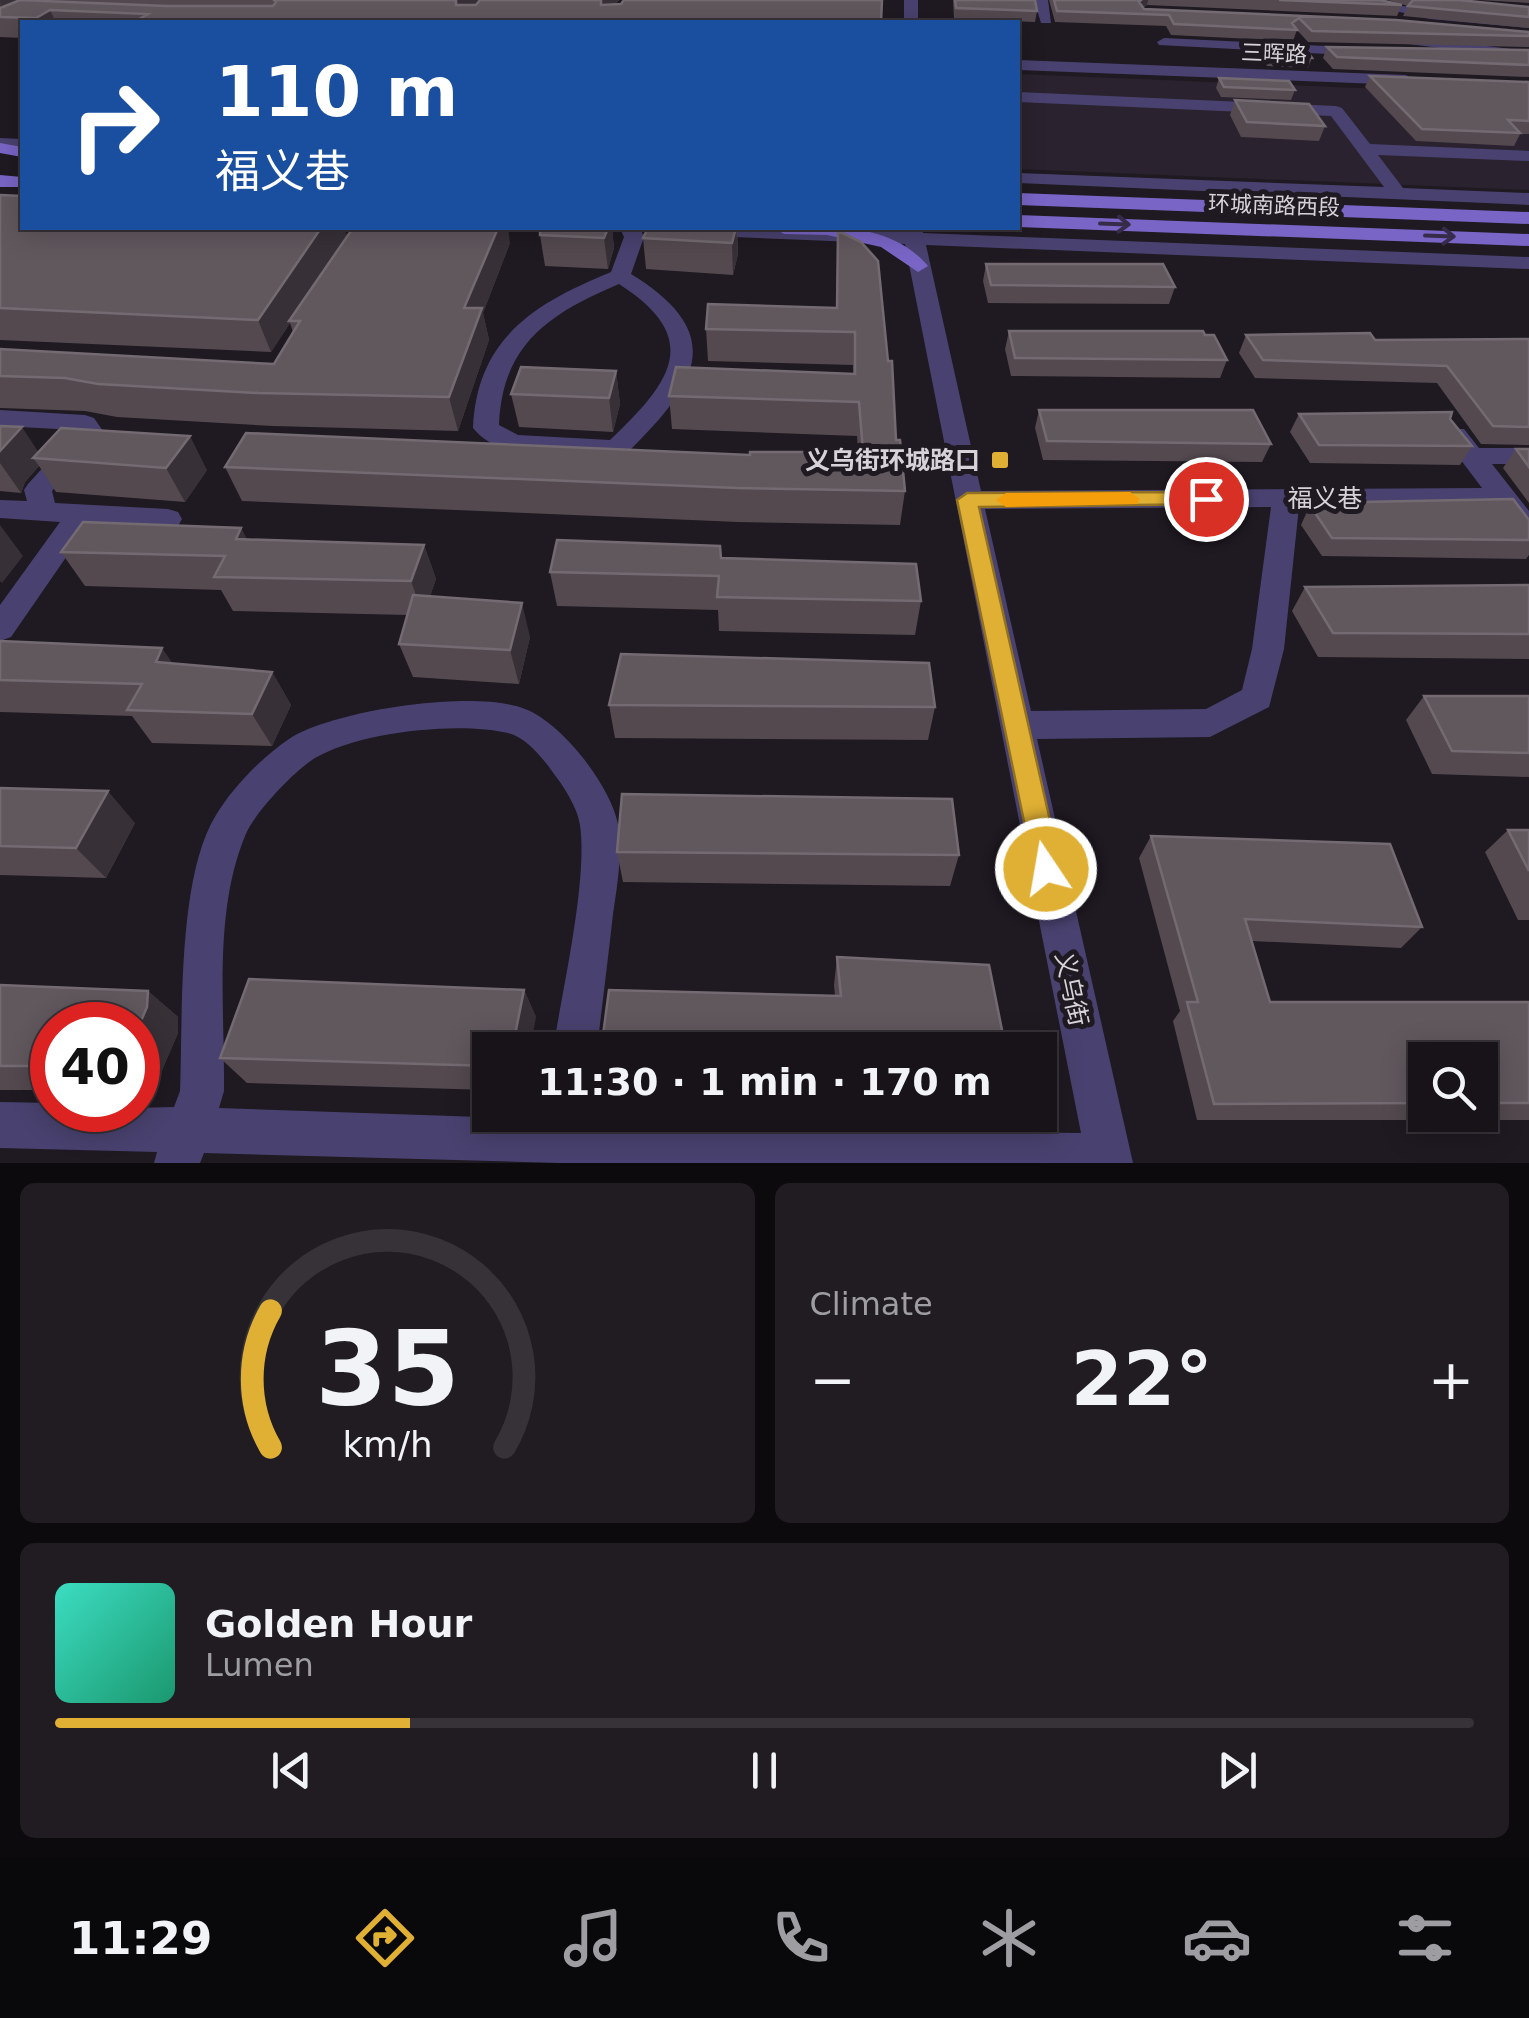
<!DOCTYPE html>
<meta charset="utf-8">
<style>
body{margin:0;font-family:"DejaVu Sans","Noto Sans SC",sans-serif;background:#201c22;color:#f1f3f6;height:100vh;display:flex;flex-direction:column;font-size:38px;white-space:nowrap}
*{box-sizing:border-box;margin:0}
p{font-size:32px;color:#9e9ea2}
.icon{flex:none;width:55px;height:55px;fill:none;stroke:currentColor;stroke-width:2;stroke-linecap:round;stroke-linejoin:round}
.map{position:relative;height:1163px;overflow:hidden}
.panel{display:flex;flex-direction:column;gap:20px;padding:20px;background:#0d0a0e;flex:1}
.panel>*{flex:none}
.guide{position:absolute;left:20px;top:20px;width:1000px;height:210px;border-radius:0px;box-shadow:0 5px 25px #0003,0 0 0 2px #363238;background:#1a4fa0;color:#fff;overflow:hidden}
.controls{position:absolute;left:1408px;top:1042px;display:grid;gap:20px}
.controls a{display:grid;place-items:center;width:90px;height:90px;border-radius:0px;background:#171319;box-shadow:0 5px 25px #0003,0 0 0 2px #363238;font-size:50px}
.speed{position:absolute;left:30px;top:1002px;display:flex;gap:20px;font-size:50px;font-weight:700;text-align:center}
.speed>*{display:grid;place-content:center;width:130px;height:130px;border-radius:50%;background:#171319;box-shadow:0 5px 25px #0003,0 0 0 2px #363238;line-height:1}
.speed .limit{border:15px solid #d22;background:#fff;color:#111}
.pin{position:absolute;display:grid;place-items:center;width:85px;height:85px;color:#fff;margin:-42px;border:5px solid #fff;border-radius:50%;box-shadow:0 2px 10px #0007}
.me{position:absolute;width:110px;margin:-55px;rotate:348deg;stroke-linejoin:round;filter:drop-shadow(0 0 8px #0008)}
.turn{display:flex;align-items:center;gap:35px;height:210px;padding:0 30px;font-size:45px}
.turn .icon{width:130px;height:130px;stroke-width:2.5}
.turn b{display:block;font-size:70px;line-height:85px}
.big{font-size:75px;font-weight:700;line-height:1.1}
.panel .widget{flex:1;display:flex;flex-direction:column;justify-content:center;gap:15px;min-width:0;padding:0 35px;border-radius:15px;background:#201c22}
.panel .dial{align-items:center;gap:0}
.dial svg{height:260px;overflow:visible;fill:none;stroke:#363238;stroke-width:7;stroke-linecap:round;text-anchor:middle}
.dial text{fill:#f1f3f6;stroke:none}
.song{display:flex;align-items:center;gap:30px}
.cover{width:120px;height:120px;border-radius:15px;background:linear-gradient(135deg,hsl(170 70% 55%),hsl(160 70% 35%))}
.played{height:10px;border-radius:5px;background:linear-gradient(90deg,#e0b034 25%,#363238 25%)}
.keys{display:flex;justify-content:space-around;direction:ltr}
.heat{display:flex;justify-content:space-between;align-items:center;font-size:55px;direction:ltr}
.panel .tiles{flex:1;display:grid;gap:20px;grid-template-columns:1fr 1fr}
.widget:last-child{grid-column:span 2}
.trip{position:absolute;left:472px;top:1032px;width:585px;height:100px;border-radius:0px;background:#171319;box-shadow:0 5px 25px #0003,0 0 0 2px #363238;font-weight:700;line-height:100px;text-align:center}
.tabs{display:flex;height:160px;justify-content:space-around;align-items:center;background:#09080a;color:#9e9ea2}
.tabs .icon{width:70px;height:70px}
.tabs .on{color:#e0b034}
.tabs b{font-size:45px;color:#f1f3f6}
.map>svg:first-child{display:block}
.built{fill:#2a222e}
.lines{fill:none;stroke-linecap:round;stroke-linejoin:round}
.minor{fill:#494270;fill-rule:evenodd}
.major{fill:#7965c6;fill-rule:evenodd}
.wall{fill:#53494f;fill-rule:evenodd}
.shaded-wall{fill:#383037}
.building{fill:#61585e;stroke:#736b71;stroke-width:2.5}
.oneway{stroke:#362c4a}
.route{fill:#e0b034;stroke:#927222;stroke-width:2.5}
.slow{fill:#f59e0b}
.poi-dot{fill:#e0b034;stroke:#1f1921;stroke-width:4}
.labels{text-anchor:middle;stroke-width:10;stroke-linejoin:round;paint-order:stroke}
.far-street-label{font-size:22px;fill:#d6d2d8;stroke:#1f1921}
.poi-label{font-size:25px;font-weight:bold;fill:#d6d2d8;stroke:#1f1921;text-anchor:end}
.street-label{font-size:25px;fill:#d6d2d8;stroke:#1f1921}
</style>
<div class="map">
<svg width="1529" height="1163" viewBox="0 0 1529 1163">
<rect width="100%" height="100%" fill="#1f1921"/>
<path class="built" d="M1018,74l511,21v95l-511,-21z"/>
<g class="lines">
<path class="minor" d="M904,0h14v22h-14z
M1034,0h14l3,23h-10z
M1348,0l181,20v8l-99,-9z
M1398,35l113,14 7,4 -7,4 -118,-15v-6z
M1164,38l202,10 7,4 -7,4 -207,-11 -2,-3z
M1018,60l388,15 8,5 -8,5 -388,-15z
M1018,92l318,14 6,2 28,36 159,7v10l-151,-6 25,33 126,5v12l-511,-22v-10l366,14 -53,-71 -313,-14z
M0,138l22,1v10l-22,-1z
M620,228h20l4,9 -13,37c101,62 63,113 -6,181l-9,2c-42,-2 -114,8 -143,-29 4,-91 63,-125 138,-156l13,-35zM619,284c86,55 51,99 -9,156l-92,-5 -19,-10c3,-82 52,-112 120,-141z
M651,228l252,4 -1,-4h20l1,5 606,24v12l-603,-24 55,246 501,-3 -40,-53 4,-6h18l15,19h50v16h-37l37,47v29l-10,-3 -23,-31 -197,1 -15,142 -15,58 -59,30 -173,2 96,424h-574l-355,-10 -4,10h-46l3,-11 -157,-4v-46l52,1v7l122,-3 6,-16c3,-75 -3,-213 36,-276 17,-28 45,-57 73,-76 45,-29 186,-50 236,-30 37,14 85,76 93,115 5,28 -1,63 -5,90 -5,46 -11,91 -16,136h-44c9,-59 35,-169 27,-225 -2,-15 -14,-35 -23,-47 -12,-17 -29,-40 -49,-45 -50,-12 -149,-1 -193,25 -21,13 -61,55 -70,78 -32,78 -20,173 -21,255l-5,17 634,22 228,3 -176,-889 -244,-10zM1271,507l-19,142 -10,41 -36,19 -175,2 -46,-202z
M0,410l85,5 9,3 9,13 -51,60 3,12 113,6 10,3 4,7 -4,7 -10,3 -79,-5 -78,113 -11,4v-36l60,-83 -60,-4v-18l27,1 -3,-11 4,-6 49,-54 -77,-4z"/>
<path class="major" d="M0,143l22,4v10l-22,-4z
M0,175l22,2v10h-22z
M1018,193l511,19v12l-511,-19z
M1018,215l511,19v12l-511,-19z
M774,228c53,-3 117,-6 154,38l-10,6 -37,-25 -54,-12 -43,-1z"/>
</g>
<path class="wall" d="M0,0l54,2 -1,-2h566l-4,5 266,17h-859v16l-22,-1z
M953,0h82l2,11 -2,11 -81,-3z
M1049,0h331l22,5 -5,11 -250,-11 -4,3 1,1 385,23v15l-221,-5 -11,-12 -4,11 -122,-6 -5,-9 -111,-4z
M1388,0h71l70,7v21l-126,-12 5,-10z
M1479,0h50v3z
M1262,45l50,13 -4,10 -41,-2 -9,-12z
M1327,47l202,3v27l-196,-8 -10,-11z
M1370,76l159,6v52h-9l-6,12 -98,-5 -51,-54z
M1219,78l76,12 -4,10 -70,-3 -5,-9z
M1235,100l90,26 -6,15 -78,-4 -11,-22z
M0,195l347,40 -27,41 190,-33 -27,70 6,27 -31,91 -185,-5 -156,-9 -32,-6 -85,-3v-59l274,15 19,-32 -3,-9 -19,29 -271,-12z
M612,228l2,20 -6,21 -63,-3 -5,-31z
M737,228l1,26 -5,21 -87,-6 -3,-31z
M838,231l58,209 9,51 -5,34 -162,-3 -496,-21 -17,-34 633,-15 -1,-16 -185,-7 -3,-33 184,-22v-9l-145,-4 -2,-32 130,-21z
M986,264l189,23 -6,17 -181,-1 -5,-22z
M1009,331l196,4 22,25 -7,18 -209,-2 -6,-27z
M1246,335l129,5 154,-1v106l-48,-1 -44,-61 -182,-5 -16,-25z
M616,371l4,33 -7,28 -94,-5 -8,-33z
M1039,410l232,34 -9,18 -219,-2 -8,-32z
M1299,414l173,32 -12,19 -150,-2 -20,-31z
M0,426l39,26 168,18 -22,32 -129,-10 -17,-26 -14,16 -4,11 -21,-2z
M1516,449h13v54l-26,-35z
M1311,503l218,17v35l-3,4 -204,-3 -21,-31z
M241,528l6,12 177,5 12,34 -6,17 100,41 -11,47 -106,-7 -14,-33 9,-29 -175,-4 -12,-21 -136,-4 -24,-34z
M721,558l200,43 -6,34 -196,-4 -1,-21 -161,-4 -7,-34z
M1529,585v74l-211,-2 -26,-46 13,-24z
M0,641l173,22 99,9 19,33 -19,41 -120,-3 -20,-27 -132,-4z
M1424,696h105v81l-97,-3 -26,-54z
M609,705l326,2 -7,33 -313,-2z
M0,788l135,35 -29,55 -106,-3z
M1508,830h21v90h-11l-33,-68z
M1151,836l271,91 -21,21 -149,-7 18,61h259v118h-332l-24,-99 7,-10 -41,-153zM1425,1060h55v55h-55z
M617,852l342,3 -9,31 -327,-4z
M837,957l169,93 -171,-54 -1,-11z
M0,985l148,6 30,26v16l-25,58h-15v-66h-86v65h-52z
M524,990l12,27 -46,33v40l-243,-7 -27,-25z
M779,1115h101l-2,6z"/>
<path class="shaded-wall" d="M0,0h35l-34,17z
M456,0h24l-20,19z
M601,0h18l-16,20z
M1141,0h7l-1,5 -11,7 3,-10z
M50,10l6,12h-18l-2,-4z
M321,228h23l3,7 -76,117 -13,-32z
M498,228h10l2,15 -27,70 6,27 -31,91 -9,-34 15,-89z
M608,228h4l2,20 -6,21 -4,-31z
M736,228l2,26 -5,21 -1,-32z
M616,371l4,33 -7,28 -4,-34z
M22,427l21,32 -10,-1 6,8 -14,16 -4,11 -21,-30v-12z
M190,436l17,34 -22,32 -19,-34z
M0,525l23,31 -21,27 -2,-2z
M241,528l17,34 -22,-23z
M424,545l12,34 -13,36 -12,-34z
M522,603l8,34 -11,47 -9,-34z
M162,648l23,33 -29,-19z
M272,672l19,33 -19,41 -20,-32z
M108,791l27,32 -29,55 -30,-30z
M524,990l12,27 -6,33h-18z
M148,991l30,26v16l-25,58 -15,-11v-52z"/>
<path class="building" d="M20,0l146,6h107l3,-4 -2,-2h182v5h20l4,-5h121v5l20,-1 3,-4h258l-1,22h-747l14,-8 -98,-4 -14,8 -36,-1v-9z
M955,0h80l2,11 -81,-3z
M1054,0h87l-2,2 5,7 252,11 133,12v4l-217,-5 -13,-13 -7,5 5,7 -123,-6 -5,-9 -112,-4z
M1279,0h101l22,5z
M1413,0h46l70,7v10l-121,-11z
M1262,45l43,2 7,11 -42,-2z
M1327,47l202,3v15l-192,-8z
M1370,76l159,6v39l-21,-1 12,13 -98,-4z
M1219,78l70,3 6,9 -71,-3z
M1235,100l74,4 16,22 -78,-4z
M0,195l22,1v32h299l-63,92 -258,-12z
M353,228h145l-34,80h18l-33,89 -191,-4 -160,-9 -33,-6 -65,-2v-27l274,15 26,-43h-11z
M540,228h68l-4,10 -64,-3z
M648,228h88l-4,15 -89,-5z
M838,231l23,11 17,19 10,100h4l4,79h4l5,51 -168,-3 -512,-21 21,-34 504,22v-3h113l-4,-50 -190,-6 7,-29 179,7v-42l-149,-3 2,-25 129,4z
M986,264h177l12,23 -184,-2z
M1009,331h194l2,4h9l13,25 -212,-2z
M1370,333l5,7 154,-1v88l-36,-1 -46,-60 -184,-6 -17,-25z
M521,367l95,4 -7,27 -98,-4z
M1039,410h214l18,34 -224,-3z
M1452,412l-2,7 22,27 -153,-1 -20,-31z
M0,426l22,1 -22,24z
M61,428l129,8 -24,32 -133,-10z
M1516,449h13v18z
M1513,499l16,21v20l-197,-2 -21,-31v-4z
M83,522l158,6 -5,11 188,6 -13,36 -197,-4 11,-21 -164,-4z
M557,540l163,6 1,12 195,6 5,37 -204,-4 2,-21 -169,-4z
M1529,585v49l-196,-1 -28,-46z
M413,595l109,8 -12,47 -111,-6z
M0,641l162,7 -6,14 116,10 -20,42 -125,-4 15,-26 -142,-4z
M621,654l308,9 6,44 -326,-2z
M1424,696h105v57l-77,-2z
M0,788l108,3 -32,57 -76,-2z
M622,794l330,5 7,56 -342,-3z
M1508,830h21v41z
M1151,836l239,8 32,83 -177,-8 25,83h259v101h-49v-43h-55v43l-211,1 -27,-102h11z
M837,957l152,8 17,85h-405l8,-60 232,6z
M249,979l275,11 -12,60h-22v16l-270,-8z
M0,985l148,6 -1,16 -9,21v-3h-86v41h-52z"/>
<defs><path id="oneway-shaft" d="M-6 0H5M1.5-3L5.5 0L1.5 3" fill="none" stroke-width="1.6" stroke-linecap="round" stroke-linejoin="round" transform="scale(2.5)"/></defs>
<g class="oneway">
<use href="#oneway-shaft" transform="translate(1115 224) rotate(2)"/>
<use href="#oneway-shaft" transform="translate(1440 236) rotate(2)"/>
</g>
<path class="route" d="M1206,492l11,7 -3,5 -235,3 82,362 -5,10 -10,4 -10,-4 -79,-379 10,-7z"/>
<path class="slow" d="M1130,492l10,7 -3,5 -131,3 -10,-7 10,-7z"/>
<rect class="poi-dot" x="990" y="450" width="20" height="20" rx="5"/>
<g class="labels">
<g class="far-street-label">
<text transform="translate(1274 53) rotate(2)" y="8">三晖路</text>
<text transform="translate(1274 205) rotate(2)" y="8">环城南路西段</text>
</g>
<g class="poi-label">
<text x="980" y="469">义乌街环城路口</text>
</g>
<g class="street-label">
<text x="1325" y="507">福义巷</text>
<text transform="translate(1072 989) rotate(78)" y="9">义乌街</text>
</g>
</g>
</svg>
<div class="controls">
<a><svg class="icon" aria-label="search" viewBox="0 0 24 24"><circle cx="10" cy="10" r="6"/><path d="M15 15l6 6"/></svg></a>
</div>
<div class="speed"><div class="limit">40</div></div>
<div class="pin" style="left:1206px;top:499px;background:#d93025"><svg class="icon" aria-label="arrive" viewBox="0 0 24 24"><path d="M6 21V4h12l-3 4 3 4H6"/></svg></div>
<svg class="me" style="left:1046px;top:869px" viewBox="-20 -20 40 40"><circle r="17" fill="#e0b034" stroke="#fff" stroke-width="3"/><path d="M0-11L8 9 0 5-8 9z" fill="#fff"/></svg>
<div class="trip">11:30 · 1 min · 170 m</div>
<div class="guide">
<div class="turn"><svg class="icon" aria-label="right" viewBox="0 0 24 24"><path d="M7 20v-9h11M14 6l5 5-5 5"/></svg><div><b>110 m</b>福义巷</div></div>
</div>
</div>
<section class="panel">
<div class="tiles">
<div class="widget dial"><svg viewBox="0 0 100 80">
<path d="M14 69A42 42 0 1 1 86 69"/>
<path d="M14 69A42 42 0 0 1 14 27" stroke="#e0b034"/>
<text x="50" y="56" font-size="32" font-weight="700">35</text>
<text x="50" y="72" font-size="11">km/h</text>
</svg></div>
<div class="widget"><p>Climate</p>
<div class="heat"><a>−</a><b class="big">22°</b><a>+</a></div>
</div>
<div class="widget">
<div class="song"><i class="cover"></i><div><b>Golden Hour</b><p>Lumen</p></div></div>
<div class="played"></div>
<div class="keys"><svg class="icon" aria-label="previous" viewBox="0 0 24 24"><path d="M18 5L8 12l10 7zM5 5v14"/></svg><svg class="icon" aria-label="pause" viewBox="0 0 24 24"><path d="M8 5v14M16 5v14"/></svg><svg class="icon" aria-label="next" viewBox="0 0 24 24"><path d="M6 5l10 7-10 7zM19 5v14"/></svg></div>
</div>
</div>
</section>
<nav class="tabs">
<b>11:29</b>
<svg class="icon on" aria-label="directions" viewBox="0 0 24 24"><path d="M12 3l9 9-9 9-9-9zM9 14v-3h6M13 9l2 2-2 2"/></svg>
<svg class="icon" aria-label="music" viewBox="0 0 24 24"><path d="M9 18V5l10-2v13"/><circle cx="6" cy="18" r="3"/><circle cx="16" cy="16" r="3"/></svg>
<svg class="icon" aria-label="phone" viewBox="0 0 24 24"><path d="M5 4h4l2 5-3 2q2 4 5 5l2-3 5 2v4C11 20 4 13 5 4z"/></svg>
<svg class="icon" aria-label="climate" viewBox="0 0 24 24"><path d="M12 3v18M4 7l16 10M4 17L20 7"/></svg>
<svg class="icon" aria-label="car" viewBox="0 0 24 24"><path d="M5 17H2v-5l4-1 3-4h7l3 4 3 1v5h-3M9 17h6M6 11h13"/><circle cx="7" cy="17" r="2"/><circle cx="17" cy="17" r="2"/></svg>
<svg class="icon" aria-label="filters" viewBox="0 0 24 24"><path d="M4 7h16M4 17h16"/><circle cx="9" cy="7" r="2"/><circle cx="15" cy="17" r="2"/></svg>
</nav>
